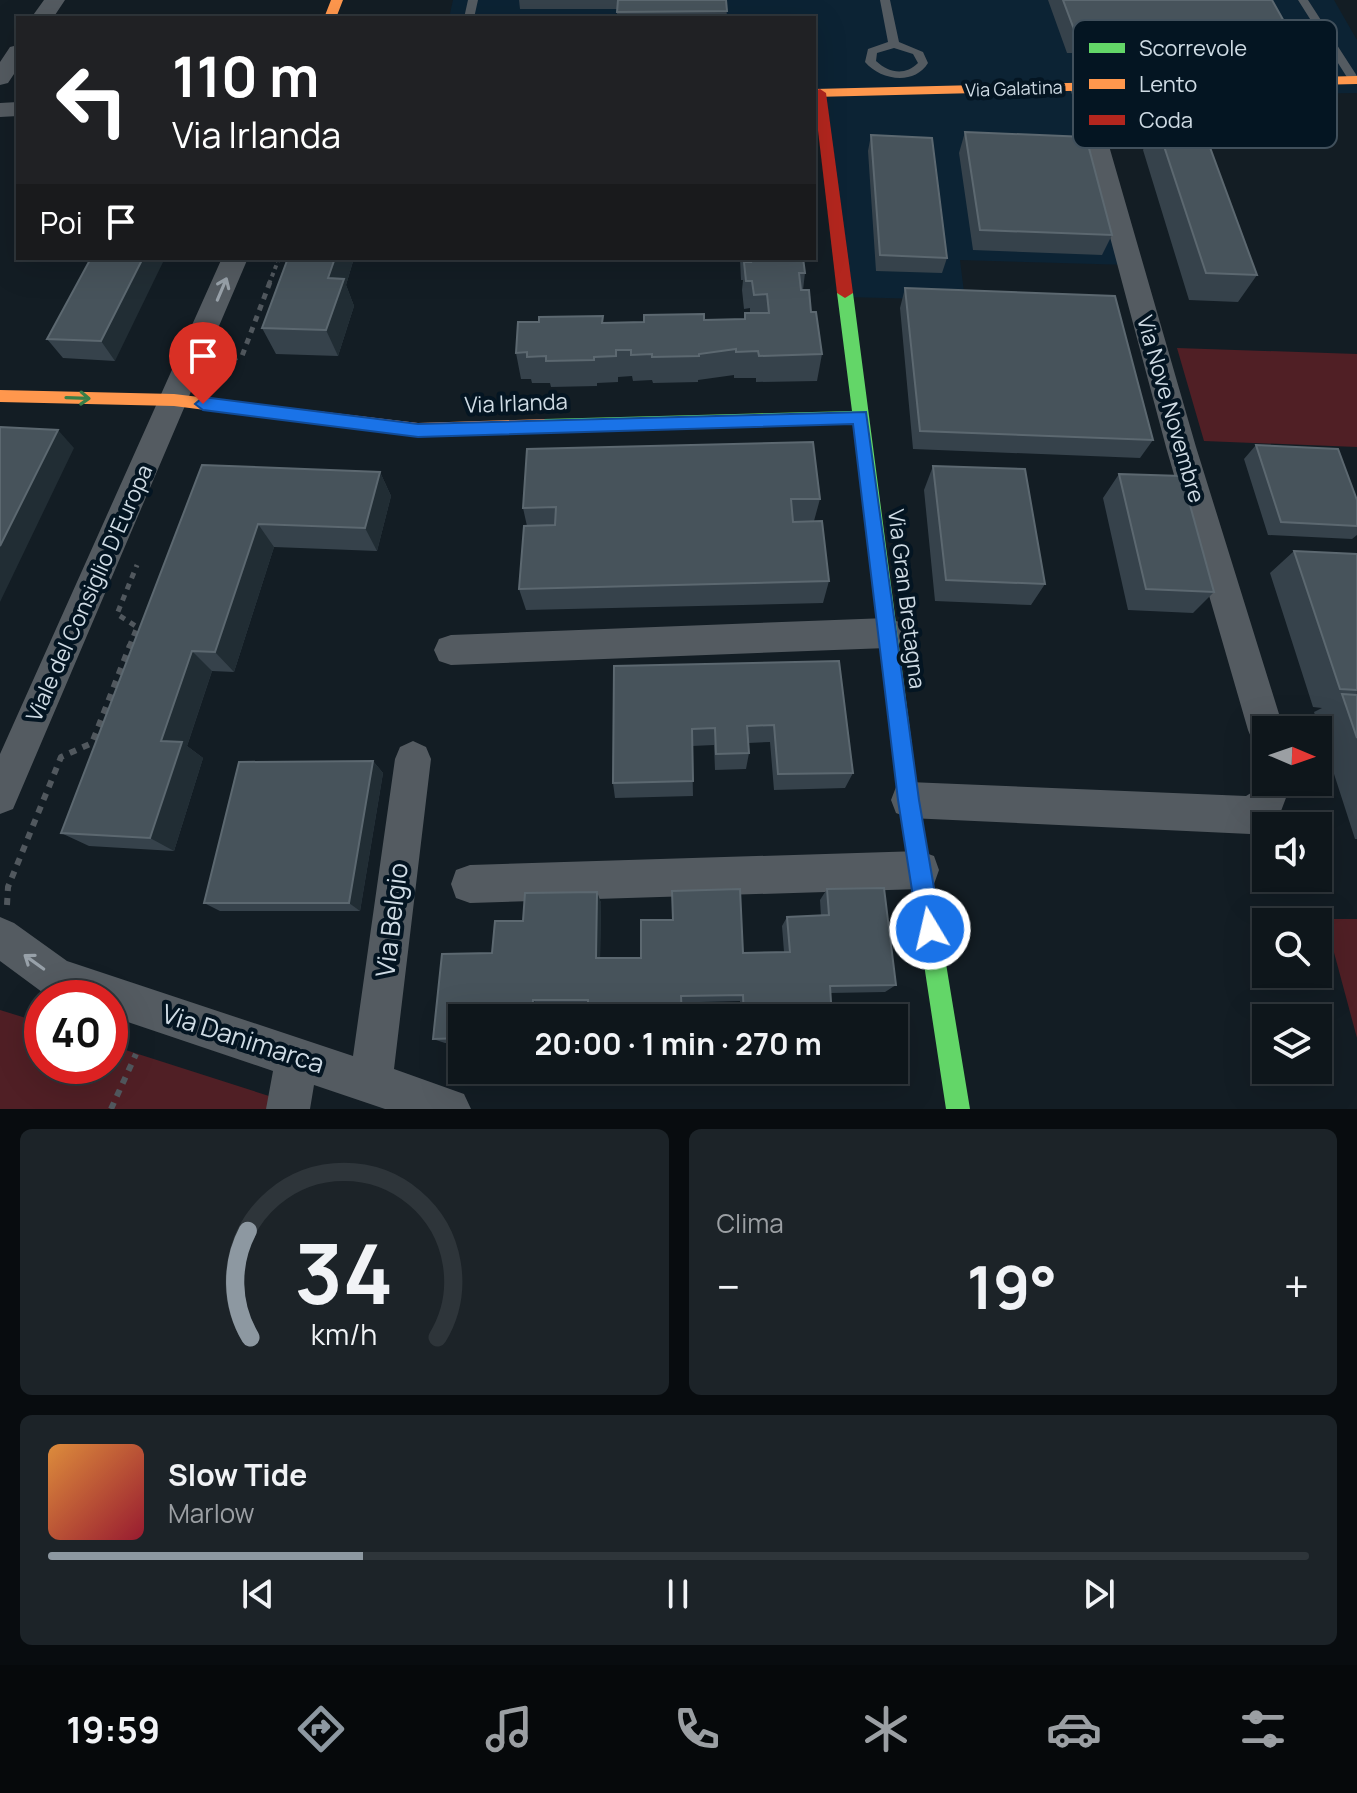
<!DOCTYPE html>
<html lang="it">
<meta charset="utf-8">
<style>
body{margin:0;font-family:Manrope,sans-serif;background:#1c2328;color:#f1f3f6;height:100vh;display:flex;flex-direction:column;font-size:30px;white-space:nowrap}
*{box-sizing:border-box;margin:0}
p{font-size:26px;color:#9b9fa3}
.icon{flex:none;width:44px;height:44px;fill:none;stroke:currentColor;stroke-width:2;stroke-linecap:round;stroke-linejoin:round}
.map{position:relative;height:1109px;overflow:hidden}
.panel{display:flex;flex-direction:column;gap:20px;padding:20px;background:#080c0f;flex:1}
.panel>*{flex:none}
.guide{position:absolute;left:16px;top:16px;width:800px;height:244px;border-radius:0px;box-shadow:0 8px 32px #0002,0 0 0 2px #2e353a;background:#202124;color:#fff;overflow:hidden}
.needle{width:52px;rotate:92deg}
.controls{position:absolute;left:1252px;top:716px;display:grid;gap:16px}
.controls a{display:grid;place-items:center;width:80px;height:80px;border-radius:0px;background:#0e161b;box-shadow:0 8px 32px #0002,0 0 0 2px #2e353a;font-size:40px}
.speed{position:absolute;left:24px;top:980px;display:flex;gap:16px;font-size:40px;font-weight:700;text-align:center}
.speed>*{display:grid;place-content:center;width:104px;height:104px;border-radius:50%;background:#0e161b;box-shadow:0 8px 32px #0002,0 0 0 2px #2e353a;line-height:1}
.speed .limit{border:12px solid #d22;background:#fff;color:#111}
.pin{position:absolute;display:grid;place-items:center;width:68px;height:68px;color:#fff;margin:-82px -34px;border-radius:50% 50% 50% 0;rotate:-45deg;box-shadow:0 0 8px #0007}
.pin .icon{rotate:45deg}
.me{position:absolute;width:88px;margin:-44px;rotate:351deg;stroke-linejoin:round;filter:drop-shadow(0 0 6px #0008)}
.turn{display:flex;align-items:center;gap:28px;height:168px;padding:0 24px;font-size:36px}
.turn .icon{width:104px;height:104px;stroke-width:2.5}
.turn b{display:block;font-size:56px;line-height:68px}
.then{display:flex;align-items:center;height:76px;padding:0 24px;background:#0003;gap:16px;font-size:30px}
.big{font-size:60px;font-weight:700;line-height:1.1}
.panel .card{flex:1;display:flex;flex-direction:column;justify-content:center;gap:12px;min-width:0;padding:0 28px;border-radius:12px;background:#1c2328}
.panel .dial{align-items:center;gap:0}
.dial svg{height:208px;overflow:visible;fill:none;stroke:#2e353a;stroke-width:7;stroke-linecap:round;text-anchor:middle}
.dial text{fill:#f1f3f6;stroke:none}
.song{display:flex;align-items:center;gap:24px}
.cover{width:96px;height:96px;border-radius:12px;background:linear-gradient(135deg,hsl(30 70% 55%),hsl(350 70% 35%))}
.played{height:8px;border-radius:4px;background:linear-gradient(90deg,#8d98a1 25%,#2e353a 25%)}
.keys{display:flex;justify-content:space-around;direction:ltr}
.heat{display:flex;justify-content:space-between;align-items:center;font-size:44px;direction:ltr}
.panel .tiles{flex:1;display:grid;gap:20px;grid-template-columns:1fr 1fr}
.card:last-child{grid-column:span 2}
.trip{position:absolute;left:448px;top:1004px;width:460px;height:80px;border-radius:0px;background:#0e161b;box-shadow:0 8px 32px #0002,0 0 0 2px #2e353a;font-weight:700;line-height:80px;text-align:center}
.tabs{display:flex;height:128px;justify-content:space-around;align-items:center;background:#06090b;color:#9b9fa3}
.tabs .icon{width:56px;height:56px}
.tabs .current{color:#8d98a1}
.tabs b{font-size:36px;color:#f1f3f6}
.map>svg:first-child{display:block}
.built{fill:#0c2334}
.green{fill:#501f25}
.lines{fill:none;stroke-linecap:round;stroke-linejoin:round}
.path-far2{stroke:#51585e;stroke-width:4;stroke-dasharray:4 4;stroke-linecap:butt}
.path-far1{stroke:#51585e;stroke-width:5;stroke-dasharray:6 6;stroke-linecap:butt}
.path{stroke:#51585e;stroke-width:6;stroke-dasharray:7 7;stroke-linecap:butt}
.lane{fill:#545b61;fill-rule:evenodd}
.street{fill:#545b61;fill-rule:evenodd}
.fast{fill:#63d668;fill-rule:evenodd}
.slow{fill:#ff974d;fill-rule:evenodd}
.jam{fill:#b3261e;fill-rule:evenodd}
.wall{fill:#36424b}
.shaded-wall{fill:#212d34}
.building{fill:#47535b;stroke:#5c6870;stroke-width:2}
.oneway{stroke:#98a1a9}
.oneway2{stroke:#387f48}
.route{fill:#1a73e8;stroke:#114b97;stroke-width:2}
.labels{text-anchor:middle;stroke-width:8;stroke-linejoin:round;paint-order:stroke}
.far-street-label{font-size:18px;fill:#cfdbe4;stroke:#041522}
.street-label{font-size:22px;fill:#cfdbe4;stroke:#041522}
.near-street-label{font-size:26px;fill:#cfdbe4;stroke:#041522}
.key{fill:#041522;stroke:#41505c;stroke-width:2}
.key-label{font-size:22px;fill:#cfdbe4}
</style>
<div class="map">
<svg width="1357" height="1109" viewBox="0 0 1357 1109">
<rect width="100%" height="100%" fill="#131d24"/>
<path class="built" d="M453,0h881l23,40v53l-273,4 46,168 -170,-5 5,40 -120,-3 -31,-206v-73h-365z"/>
<path class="green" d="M1177,348l180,6v93l-153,-6z
M1325,919h32v119z
M0,1010l42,13v43h68v-21l159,51 -2,13h-267z"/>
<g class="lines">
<path class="path-far2" d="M269,284l9,-23 -5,-3"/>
<path class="path-far1" d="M220,363l22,-7 28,-74
M129,647l8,-20 -20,-13 20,-49"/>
<path class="path" d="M7,905l1,-18 53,-130 31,-14 38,-98
M111,1109l25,-55"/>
<path class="lane" d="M468,0h10l-4,18h-10z
M880,0h10l9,42 24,10 5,11c-14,23 -48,17 -63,-1l3,-13 20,-7zM894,48l19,6 5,9c-13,13 -29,10 -42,-2l1,-8z
M1298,0h10l49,76v7l-7,-1z"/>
<path class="street" d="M44,0h21l-12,18h-22z
M18,45v23l-10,15 -8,2v-23l10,-15z
M1081,80l8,2 3,5 104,360 88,283h-18v17l-13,-5 -5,-12 -82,-283 -96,-360 3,-5z
M18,102v14l-18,1v-14z
M222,258h26l-235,551 -13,5v-60z
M887,618l12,4 5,11 -5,11 -12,4 -436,17 -12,-4 -5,-11 5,-11 12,-4z
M413,741l13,6 5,12 -37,310 70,25 7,15h-86l-71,-24 -4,24h-44l7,-38 -163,-55v-18h-55l-13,-6 -42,-31v-44l14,6 53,38 286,95 42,-297 5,-12z
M1266,767v15h26l-14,37 -28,15 -341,-16 -13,-5 -5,-13 5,-13 13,-5 337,14 5,-3 10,-24z
M920,851l14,5 5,14 -5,14 -14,5 -450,14 -14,-5 -5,-14 5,-14 14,-5z"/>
<path class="fast" d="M845,288l8,5 66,507 51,309h-24l-47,-309 -46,-376 -309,9 -8,-7 8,-7 308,-8 -15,-118z"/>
<path class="slow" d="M331,0h12l-7,18h-12z
M1357,76v8l-543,13v-8z
M0,390l174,4 244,29 126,-4 8,7 -8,7 -126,4 -244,-31 -174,-4z"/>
<path class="jam" d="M820,89l6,4 27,200 -8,5 -8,-5 -23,-197 2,-6z"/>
</g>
<path class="wall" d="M519,0h207l1,18h-110v-9h-97z
M1048,0h224l18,32 -12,21h-211z
M1156,122l101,153 -19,27 -49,-2 -46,-150z
M965,132l147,103 -10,20 -129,-5 -14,-97z
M871,135l76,123 -5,15 -66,-2 -8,-120z
M91,258l24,103 -52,-3 -16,-19z
M288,258h66l-8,27 8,21 -16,50 -62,-2 -14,-26z
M740,258h63l2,15 -2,17 8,22 11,42 -5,27 -61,1v-4h-22v-3l-36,5v2l-45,1 -1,-3 -19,1 -1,-5 -14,1v5l-21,1v3l-46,1 -1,-4h-18l-1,-4h-10l-5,-26 87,-37v7l141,-4 1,-6h5v-5l-6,1 -2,-19 1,-10h-2z
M905,288l248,152 -13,18 -227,-9 -13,-141z
M1256,445l101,55v35l-5,4 -84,-4 -24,-76z
M202,465l178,7 11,24 -14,55 -103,-4 -40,125 -22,-1 -25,75 16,12 -29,93 -85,-5 -28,-13z
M933,466l112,118 -14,21 -96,-4 -11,-111z
M1119,474l95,118 -21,21 -65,-3 -25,-112z
M820,499l-6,22 15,60 -6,22 -297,7 -7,-21 8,-63 -4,-18z
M1294,551l63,3v285h-2l-41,-127 8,-4 -9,-1 -43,-134z
M839,661l14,112 -8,15 -71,2 -4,-48 -22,1 1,10 -3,16 -31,1 -1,-25 -22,1 1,50 -78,2 -2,-15 1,-117z
M373,761l10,12 -23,138h-140l-16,-8z
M827,889l69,96 -11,7 -55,1 2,25h-92v-17l-200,5v12h-78v25h-17l-12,-4 59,-86 31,-32 74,-29 4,11 -1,55h41l102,-5 41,-1 -2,-26 5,-9 34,-1 -1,-16z"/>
<path class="shaded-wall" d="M143,258h22l-50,103 -14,-20z
M335,258h19l-8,27 8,21 -16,50 -12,-26 2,-52z
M58,430l16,18 -74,154v-56z
M380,472l11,24 -14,55 -12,-23z
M258,524l16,23 -40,125 -19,-20z
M192,651l20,20 -25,75 16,12 -29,93 -24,-13 11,-97z
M373,761l10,12 -23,138 -11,-8z
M597,892l4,11 -1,63 -4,-8z
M533,1000l7,6v12h-8z"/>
<path class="building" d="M618,0h108l1,11 -110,1z
M1063,0h209l18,32h-215z
M1156,122l45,1 56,152 -51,-2z
M965,132l121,5 26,98 -132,-5z
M871,135l61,3 15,120 -67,-3z
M91,258h52l-42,83 -54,-2z
M288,258h47l-7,20 16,1 -18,51 -64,-2z
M750,258h53l2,15h-6l2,17h8l2,22h5l6,42 -63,2 -1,-5 -22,1v-3l-37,5v2l-47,1v-3l-21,1v-5h-15v6l-22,1v3l-48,1v-5l-19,1v-5l-11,1 2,-31h21v-5l64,-1 -1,7 42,-1v-7l60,-1v6l41,-1v-6h24l-2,-19 -13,1 -2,-14h-6l-2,-19h7z
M905,288l210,8 38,144 -233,-9z
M0,427l58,3 -58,116z
M813,442l7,57h-29l2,23 29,-1 7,60 -310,8 5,-63 31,-1 1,-18 -33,1 4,-59z
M1256,445l82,4 19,51v26l-76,-4z
M202,465l178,7 -15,56 -107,-4 -43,128 -23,-1 -31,90 21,1 -32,96 -89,-5z
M933,466l92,3 20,115 -99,-4z
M1119,474l63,2 32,116 -68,-3z
M1294,551l63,3v136l-17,-1z
M839,661l14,112 -75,1 -4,-49 -27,1 2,27 -33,1 -1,-26 -23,1 1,52 -80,2 1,-117z
M1342,694l15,1v43z
M373,761l-24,142h-145l35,-141z
M884,888l12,97 -66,1 2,32h-88l-1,-23 -62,1 1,22h-94v-18h-55l-1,18h-70v20l-29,1 9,-85 50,-1 3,-32h28l2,-28 72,-1 -1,66h45v-38h32l-1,-29 68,-2 3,64 47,-1 -3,-35 42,-2 -2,-26z"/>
<defs><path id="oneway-shaft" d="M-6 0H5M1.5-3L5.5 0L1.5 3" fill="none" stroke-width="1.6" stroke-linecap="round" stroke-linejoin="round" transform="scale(2)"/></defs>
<g class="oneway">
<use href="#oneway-shaft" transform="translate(222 289) rotate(-67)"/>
<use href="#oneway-shaft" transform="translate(34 962) rotate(-144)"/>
</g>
<use class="oneway2" href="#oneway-shaft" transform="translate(78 398) rotate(2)"/>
<path class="route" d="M203,397l215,27 448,-12 53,388 22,129 -3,8 -8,4 -8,-4 -4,-8 -20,-129 -45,-376 -435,13 -215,-27 -8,-6z"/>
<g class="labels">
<g class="far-street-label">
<text transform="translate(1014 89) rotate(-2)" y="6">Via Galatina</text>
</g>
<g class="street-label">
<text transform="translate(516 403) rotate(-2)" y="8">Via Irlanda</text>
<text transform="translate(1171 409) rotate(74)" y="8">Via Nove Novembre</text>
<text transform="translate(89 593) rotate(-66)" y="8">Viale del Consiglio D'Europa</text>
<text transform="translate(907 599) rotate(83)" y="8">Via Gran Bretagna</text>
</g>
<g class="near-street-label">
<text transform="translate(392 920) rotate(-83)" y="9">Via Belgio</text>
<text transform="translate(243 1039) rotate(18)" y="9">Via Danimarca</text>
</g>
</g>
<rect x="1073" y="20" width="264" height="128" rx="12" class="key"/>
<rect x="1089" y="43" width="36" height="10" fill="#63d668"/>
<rect x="1089" y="79" width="36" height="10" fill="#ff974d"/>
<rect x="1089" y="115" width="36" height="10" fill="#b3261e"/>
<g class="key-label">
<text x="1139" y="56">Scorrevole</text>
<text x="1139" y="92">Lento</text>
<text x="1139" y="128">Coda</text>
</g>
</svg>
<div class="controls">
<a><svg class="needle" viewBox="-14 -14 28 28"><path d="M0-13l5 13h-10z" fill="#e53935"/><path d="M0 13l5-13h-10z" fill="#9b9fa3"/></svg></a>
<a><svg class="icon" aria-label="sound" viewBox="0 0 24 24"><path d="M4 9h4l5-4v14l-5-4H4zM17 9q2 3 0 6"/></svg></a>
<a><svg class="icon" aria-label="search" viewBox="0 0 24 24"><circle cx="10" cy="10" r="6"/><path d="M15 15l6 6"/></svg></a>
<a><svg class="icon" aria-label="layers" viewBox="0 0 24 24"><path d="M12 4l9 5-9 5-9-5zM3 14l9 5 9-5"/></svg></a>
</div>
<div class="speed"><div class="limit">40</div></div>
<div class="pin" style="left:203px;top:404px;background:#d93025"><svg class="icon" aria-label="arrive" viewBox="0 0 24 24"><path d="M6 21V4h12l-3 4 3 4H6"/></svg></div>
<svg class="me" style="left:930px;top:929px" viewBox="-20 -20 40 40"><circle r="17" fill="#1a73e8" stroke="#fff" stroke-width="3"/><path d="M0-11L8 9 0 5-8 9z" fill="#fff"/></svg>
<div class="trip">20:00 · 1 min · 270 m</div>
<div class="guide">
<div class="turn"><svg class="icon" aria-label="left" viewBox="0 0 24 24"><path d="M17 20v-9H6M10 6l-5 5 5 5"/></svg><div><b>110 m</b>Via Irlanda</div></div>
<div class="then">Poi<svg class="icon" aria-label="arrive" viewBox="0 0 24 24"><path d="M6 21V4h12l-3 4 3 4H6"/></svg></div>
</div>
</div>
<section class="panel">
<div class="tiles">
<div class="card dial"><svg viewBox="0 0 100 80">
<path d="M14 69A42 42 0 1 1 86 69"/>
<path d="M14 69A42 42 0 0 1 13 28" stroke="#8d98a1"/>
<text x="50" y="56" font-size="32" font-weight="700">34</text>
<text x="50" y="72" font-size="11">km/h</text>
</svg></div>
<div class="card"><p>Clima</p>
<div class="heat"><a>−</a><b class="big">19°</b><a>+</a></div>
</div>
<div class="card">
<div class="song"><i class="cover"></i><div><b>Slow Tide</b><p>Marlow</p></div></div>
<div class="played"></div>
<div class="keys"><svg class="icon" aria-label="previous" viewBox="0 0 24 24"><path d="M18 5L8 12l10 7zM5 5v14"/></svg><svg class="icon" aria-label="pause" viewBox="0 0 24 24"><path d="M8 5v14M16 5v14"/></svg><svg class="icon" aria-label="next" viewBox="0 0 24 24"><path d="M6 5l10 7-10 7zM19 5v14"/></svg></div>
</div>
</div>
</section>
<nav class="tabs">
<b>19:59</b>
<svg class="icon current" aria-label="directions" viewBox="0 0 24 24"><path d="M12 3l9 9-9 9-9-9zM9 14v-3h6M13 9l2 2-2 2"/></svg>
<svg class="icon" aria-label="music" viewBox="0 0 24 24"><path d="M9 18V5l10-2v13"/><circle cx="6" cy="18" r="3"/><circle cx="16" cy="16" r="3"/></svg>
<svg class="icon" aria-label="phone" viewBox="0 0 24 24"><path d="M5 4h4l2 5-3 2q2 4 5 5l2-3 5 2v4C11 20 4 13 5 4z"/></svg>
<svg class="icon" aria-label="climate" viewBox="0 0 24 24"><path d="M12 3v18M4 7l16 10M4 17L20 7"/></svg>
<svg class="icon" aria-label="car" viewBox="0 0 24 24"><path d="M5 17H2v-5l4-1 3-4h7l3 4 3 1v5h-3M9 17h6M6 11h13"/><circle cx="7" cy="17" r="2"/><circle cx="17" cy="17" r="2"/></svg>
<svg class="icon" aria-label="filters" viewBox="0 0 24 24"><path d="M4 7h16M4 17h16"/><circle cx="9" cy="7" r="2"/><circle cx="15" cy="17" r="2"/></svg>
</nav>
